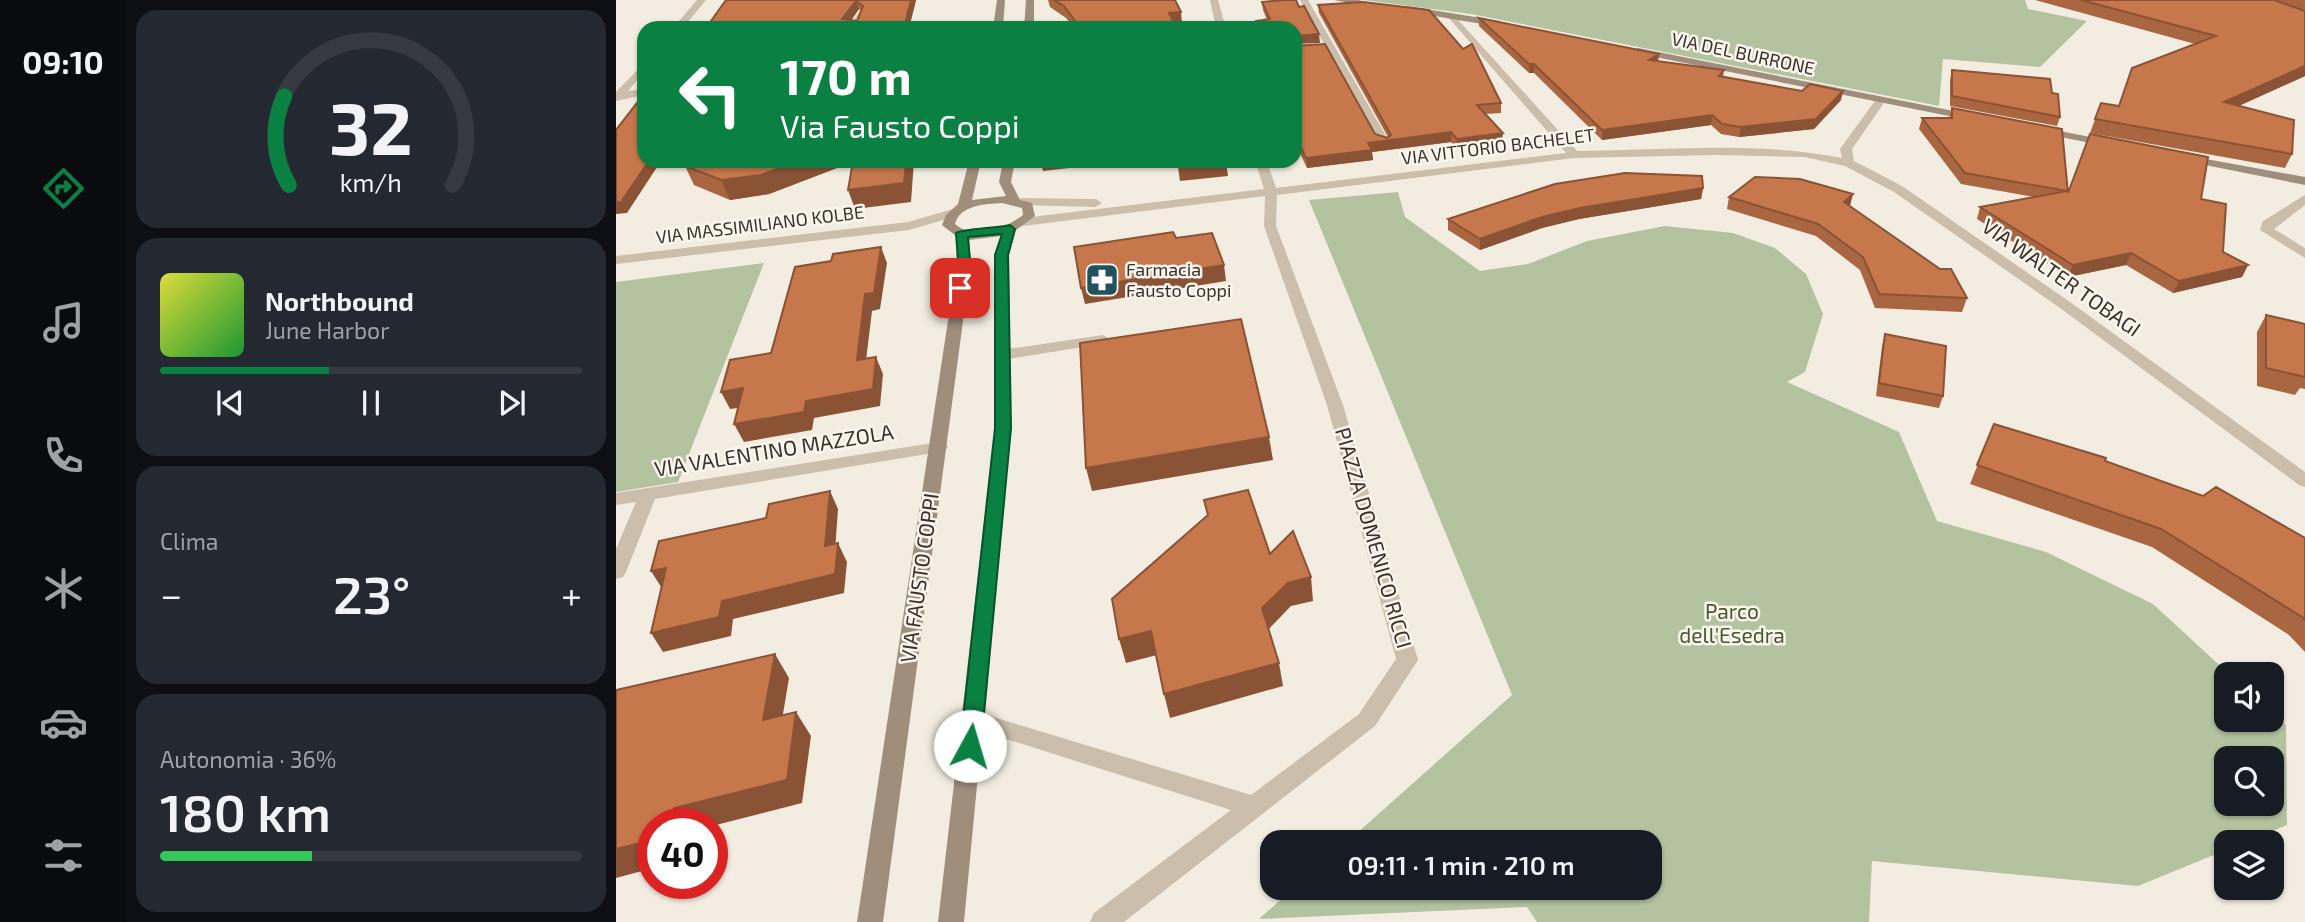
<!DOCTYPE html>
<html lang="it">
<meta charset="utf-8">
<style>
body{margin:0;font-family:"Exo 2",sans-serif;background:#242831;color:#f1f3f6;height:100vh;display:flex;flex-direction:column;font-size:26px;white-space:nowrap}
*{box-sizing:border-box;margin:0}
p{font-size:23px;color:#9ea1a6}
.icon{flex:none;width:38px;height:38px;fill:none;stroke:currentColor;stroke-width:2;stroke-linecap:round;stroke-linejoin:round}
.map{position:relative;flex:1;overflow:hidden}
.details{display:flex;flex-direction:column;gap:10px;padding:10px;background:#0d0f14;width:490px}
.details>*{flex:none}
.top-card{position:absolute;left:21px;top:21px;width:665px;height:147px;border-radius:21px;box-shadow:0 2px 5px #0004;background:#0b8043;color:#fff;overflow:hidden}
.tools{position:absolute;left:1598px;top:662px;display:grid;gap:14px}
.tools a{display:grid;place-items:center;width:70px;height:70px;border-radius:14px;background:#171b24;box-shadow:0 2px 5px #0004;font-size:35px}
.speed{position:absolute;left:21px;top:808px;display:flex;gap:14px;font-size:35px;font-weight:700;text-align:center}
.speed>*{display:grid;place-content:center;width:91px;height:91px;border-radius:50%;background:#171b24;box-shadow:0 2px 5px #0004;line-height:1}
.speed .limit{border:10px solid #d22;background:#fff;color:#111}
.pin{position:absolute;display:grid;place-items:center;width:60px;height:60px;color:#fff;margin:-30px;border-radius:14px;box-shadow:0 4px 10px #0006}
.me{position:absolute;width:77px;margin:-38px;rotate:6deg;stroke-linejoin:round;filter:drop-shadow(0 0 5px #0008)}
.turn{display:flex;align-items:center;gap:24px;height:147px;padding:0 28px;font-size:32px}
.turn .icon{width:91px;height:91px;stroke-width:2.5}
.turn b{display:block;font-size:49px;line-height:60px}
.big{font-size:52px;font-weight:600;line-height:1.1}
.details .card{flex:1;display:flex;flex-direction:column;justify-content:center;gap:10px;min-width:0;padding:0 24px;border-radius:21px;background:#242831}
.details .dial{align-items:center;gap:0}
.dial svg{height:182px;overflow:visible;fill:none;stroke:#363941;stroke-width:7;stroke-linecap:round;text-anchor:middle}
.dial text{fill:#f1f3f6;stroke:none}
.song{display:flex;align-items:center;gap:21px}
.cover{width:84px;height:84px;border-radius:10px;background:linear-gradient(135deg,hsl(60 70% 55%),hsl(130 70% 35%))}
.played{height:7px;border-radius:4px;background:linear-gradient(90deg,#0b8043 40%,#363941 40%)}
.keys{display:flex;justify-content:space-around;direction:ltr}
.heat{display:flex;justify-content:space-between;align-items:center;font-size:38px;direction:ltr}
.charge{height:10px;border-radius:5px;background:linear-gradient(90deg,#34c759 36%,#363941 0)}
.trip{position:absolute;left:644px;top:830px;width:402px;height:70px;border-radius:21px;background:#171b24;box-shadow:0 2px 5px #0004;font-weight:600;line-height:70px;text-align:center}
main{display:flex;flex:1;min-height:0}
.dock{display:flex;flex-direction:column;width:126px;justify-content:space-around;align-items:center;background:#090b0e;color:#9ea1a6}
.dock .icon{width:49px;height:49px}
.dock .selected{color:#0b8043}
.dock b{font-size:32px;color:#f1f3f6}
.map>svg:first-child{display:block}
.green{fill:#b3c3a0;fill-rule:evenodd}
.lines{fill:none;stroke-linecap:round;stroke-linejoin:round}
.lane{fill:#ccbeac;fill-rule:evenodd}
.street{fill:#ccbeac;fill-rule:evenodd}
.secondary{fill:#a08e7d;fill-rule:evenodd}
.wall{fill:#aa6641;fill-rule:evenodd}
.shaded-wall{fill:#8b5335}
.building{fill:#c6774c;stroke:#8b5335;stroke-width:2;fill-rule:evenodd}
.route{fill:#0b8043;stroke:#07532c;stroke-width:2}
.labels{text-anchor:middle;stroke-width:5;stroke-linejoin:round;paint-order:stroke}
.far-street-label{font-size:18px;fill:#3a312b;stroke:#fbf6ed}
.far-poi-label{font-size:18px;fill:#3a312b;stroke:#fbf6ed;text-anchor:start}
.street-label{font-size:21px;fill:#3a312b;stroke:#fbf6ed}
.park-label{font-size:21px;fill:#44592e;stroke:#fbf6ed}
</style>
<main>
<nav class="dock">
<b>09:10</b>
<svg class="icon selected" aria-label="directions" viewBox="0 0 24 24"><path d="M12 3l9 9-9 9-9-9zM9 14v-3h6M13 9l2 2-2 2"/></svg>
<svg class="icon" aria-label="music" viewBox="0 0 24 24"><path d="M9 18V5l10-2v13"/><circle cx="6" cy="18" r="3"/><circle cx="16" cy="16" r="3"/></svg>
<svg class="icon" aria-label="phone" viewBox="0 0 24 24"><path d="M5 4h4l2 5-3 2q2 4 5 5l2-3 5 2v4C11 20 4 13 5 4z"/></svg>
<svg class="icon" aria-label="climate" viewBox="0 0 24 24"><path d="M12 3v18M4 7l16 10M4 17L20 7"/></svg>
<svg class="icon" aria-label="car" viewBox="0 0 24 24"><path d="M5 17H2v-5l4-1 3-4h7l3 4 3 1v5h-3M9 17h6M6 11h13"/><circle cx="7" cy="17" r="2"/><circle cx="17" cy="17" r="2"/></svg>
<svg class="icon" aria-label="filters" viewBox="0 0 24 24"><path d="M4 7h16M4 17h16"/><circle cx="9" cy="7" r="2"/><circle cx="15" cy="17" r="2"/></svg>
</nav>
<section class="details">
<div class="card dial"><svg viewBox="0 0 100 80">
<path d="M14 69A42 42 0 1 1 86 69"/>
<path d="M14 69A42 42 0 0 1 12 30" stroke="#0b8043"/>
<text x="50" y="56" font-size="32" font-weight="700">32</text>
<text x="50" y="72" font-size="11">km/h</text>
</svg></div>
<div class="card">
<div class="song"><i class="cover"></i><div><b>Northbound</b><p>June Harbor</p></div></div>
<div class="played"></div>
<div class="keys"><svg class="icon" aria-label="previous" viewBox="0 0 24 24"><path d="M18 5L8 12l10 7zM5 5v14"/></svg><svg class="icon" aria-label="pause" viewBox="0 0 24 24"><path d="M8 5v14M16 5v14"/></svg><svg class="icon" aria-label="next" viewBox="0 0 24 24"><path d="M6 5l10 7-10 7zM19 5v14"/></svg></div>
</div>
<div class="card"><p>Clima</p>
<div class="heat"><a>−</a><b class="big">23°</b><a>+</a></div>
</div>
<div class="card"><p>Autonomia · 36%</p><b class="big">180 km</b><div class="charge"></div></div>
</section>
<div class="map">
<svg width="1689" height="922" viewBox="0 0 1689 922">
<rect width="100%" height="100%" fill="#f3ede1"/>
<path class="green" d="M747,0h662l3,9 59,12 -47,46 -97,-8 -4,47 -468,-92z
M782,192l7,25 75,54 48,-7 59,-23 78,-15 68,7 42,15 31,26 17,40 -18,58 -18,10 112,50 38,89 109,31 107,52 76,70h-3v45h46v-7l14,13 1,100 -41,17h-20v8l-88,36 -266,-25 -3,61h-332l-10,-15 -268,12 36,-32h355v-45h-303l165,-147 -203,-495zM1610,758h46v45h-46z
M148,263l-86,219 -62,10v-210z"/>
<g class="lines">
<path class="lane" d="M487,335l8,5 -3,3 -106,17 -8,-5 8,-5z"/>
<path class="street" d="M81,0h9l-23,28h-10z
M594,0h8l8,28h-10z
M684,0h8l82,143 -2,2 -10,-2z
M243,12l4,3 -5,13h-10z
M835,12l126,139c88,-1 179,-10 265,7l-2,-9 37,-51h8l1,2 -34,49 2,12 48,25 168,116 235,170v15l-6,-2 -239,-177 -166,-116 -49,-26 -40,-9 -87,-2 -144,3 -297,37 -1,31 67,179 75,255 -43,66 -251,196h-34l4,-9 137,-103 -266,-84 -3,-6 3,-6 8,-3 278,84 108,-81 37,-55 -69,-254 -63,-179 1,-30 -242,30 -6,-4 6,-4 241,-29 -9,-28h12l9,27 290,-35 -118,-136z
M28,63v9l-16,19 16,-2v6l-28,6v-9z
M1689,195v10l-31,24 31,19v10l-45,-28 3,-9z
M405,198l75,1 6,4 -6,4 -79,-2 -2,-3z
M337,209l4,1v6l-48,14 -293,34v-8l292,-34z
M323,442l6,1 3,4 -3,4 -290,48 -29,73 -3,5 -7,2v-30l20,-47 -20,3v-12z"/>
<path class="secondary" d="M381,0h8l-2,28h-10z
M410,0h8v28h-10z
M718,0h24l22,5 -4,3z
M791,6l93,15 5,3 -5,3 -96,-16z
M1022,48l336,67 5,3 -5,3 -339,-68v-4z
M1423,127l72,14 6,3 -6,3 -76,-15v-4z
M1568,155l121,22v8l-125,-25 -2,-2z
M353,161h12l-9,39 34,-4 -7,-14 4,-21h12l-4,21 9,18 12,3 3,13 -19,14 -7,25 2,173 -47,494h-26l57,-494v-173l6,-19 -32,4 2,21 -88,661h-26l100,-661 -1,-25 -14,-11 4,-10 12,-11zM386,203l20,5 1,7c-19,14 -49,26 -68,9 5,-19 30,-20 47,-21z"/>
</g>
<path class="wall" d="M110,0h190l-7,28h-203zM243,9l2,2 -4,10h-6z
M432,0h127l7,23 -8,1 2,4h-102l-8,-10 -16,-11z
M1419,0h270v76l-66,30 53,48 -7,14 -195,-35 11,-30 17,3 77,-62z
M646,2l58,41 -25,-15h-38l-1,-7 11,-1 -4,-10z
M702,5l183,98v10l-16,1 17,28 -45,7 -6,-7 -79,10 1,8 -66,8 -12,-25v-97l80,88 13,3 -69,-124z
M863,18l179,43 66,9 -1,7 118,23 -27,29 -75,8 -18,-3 -10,-9 -109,15 -68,-67h-5l-50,-47z
M1336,70l100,23 8,24 -3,9 -107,-20v-26z
M1336,108l116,85 133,6 22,53 25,13 -6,12 -69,16 -47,-28 -58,12 -91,-58 3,-12 54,-10 -73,-13 -42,-55 3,-11h27z
M234,163l-81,31 -39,6 -36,-15 -9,-19z
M1087,188l-2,11 -122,20 -37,9 -62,22 -32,-20v-11z
M1113,197l121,9 117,92 -5,14 -87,-4 -15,-38 -44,-34 -89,-27z
M1650,315l39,9v65l-5,-1 -5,7 -38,-9v-54z
M1269,334l58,62 -4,12 -63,-12 6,-50z
M1378,424l111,37 200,77v114l-16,-17 -137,-88 -182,-63z"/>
<path class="shaded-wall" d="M295,0h5l-7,28h-5z
M240,1l3,8 -14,19 -3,-9z
M565,12l1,11 -11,1 -2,-11z
M703,34l1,9 -25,1v-8z
M1043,54l-1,9 -9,-3z
M913,64h5v9h-5z
M1689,66v10l-87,39 6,-13z
M1227,91l-2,9 -27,29 -75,8 2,-10z
M1096,115l-1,10 -109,15v-10z
M835,132v10l-79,10 1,8 -66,8 -1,-10 62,-15z
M887,133l-1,9 -45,7v-10z
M33,161h12l-34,52 -11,1v-12z
M183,161h51v2l-81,31 -39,6 -9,-20z
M290,161h8l-3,41 -56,7 -7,-19z
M424,161h55v4l-52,6z
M610,162l2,14 -48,5 -2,-14z
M1087,188l-2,11 -122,20 -37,9 -62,22v-11l62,-22 38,-9z
M1237,194l-3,12 -6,-4z
M265,247l6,16 -7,46 -8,2 -8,66 -7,-17 8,-66z
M1515,253l-5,12 -58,12 5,-12z
M608,265l2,16 -141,23 -4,-16z
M1632,265l-6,12 -69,16 6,-12z
M260,357l7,17 -3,32 -66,12 -2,12 -68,12 -10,-18 72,-23z
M127,388l9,18 -22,3 -9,-17z
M653,437l4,23 -181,31 -6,-23z
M214,491l8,18 -4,56 -9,-19z
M222,543l9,19 -3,31 -111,26 -2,17 -68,16 -12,-19 71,-32z
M50,568l-3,22 -12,-19z
M695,577l2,24 -22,5 -25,26 -4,-24 26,-25z
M535,631l6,24 -31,8 -7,-24z
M159,654l14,24 -11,66 -15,-24z
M663,663l4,23 -113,32 -6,-24z
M180,712l15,24 -9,67 -90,23v-2h-42l4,-16z
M37,840v28l-37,10v-29z"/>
<path class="building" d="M110,0h185l-7,28h-198zM240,1l7,5 -6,15 -15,-2z
M438,0h121l6,12 -12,1 7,15h-36v-3l-2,3h-59l-1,-3 -14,-19z
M668,0h12l3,7 5,-1 15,28 -24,2v-8h-36l-3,-7 14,-2 -8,-17z
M1465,0h193l31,11v55l-81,36 70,18 -2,34 -197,-35 6,-16 18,3 13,-38 84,-32z
M747,2l66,8 34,39 9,-5 29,59 -24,2 26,28 -46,6 -6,-7 -83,11 4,7 -66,8 -11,-23v-89l30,-2 50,90 12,4 4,-3 -73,-130z
M863,18l180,36 -10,6 75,10 -5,6 83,15 8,-7 33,7 -27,28 -75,8 -19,-3 -10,-9 -110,15 -68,-66h-5z
M1336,70l98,9 2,14 6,1 2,23 -108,-21z
M28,94v67h5l-28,41h-5v-72z
M1336,108l110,21 6,64 22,-59 118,23 -7,42 25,5 -3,48 25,13 -69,16 -48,-28 -58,12 -93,-58 87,-16 -102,-18 -43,-55h30z
M83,161h100l-38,14 -40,5 -36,-14z
M237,161h53l-2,22 -56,7z
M560,161h50v1l-48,5z
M1009,173l77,3 1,12 -123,20 -38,9 -62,22 -32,-20 107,-35z
M1139,177l45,2 53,15 -9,8 96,67h11l16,29 -88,-4 -16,-37 -45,-33 -89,-27z
M557,232l3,6 36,-5 12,32 -143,23 -7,-41z
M265,247l-7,46 -9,1 -8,66 19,-3 -3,32 -67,12 -2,11 -70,12 9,-36 -22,4 9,-32 41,-7 24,-86 36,-6 2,-7z
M1650,315l39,9v53l-39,-9z
M625,319l28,118 -183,31 -6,-125z
M1269,334l61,12 -3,50 -64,-13z
M1378,424l112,34 -1,3 98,35 13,-9 89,51v82l-3,-3 -141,-88 -184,-64z
M632,490l22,64 23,-23 18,46 -23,6 -26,25 17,55 -115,31 -13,-63 -32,8 -7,-40 96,-84 -4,-15z
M214,491l-5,55 13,-3 -3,31 -113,27 -3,16 -68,16 15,-65 -15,3 8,-30 107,-23 3,-14z
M159,654l-12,66 33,-8 -9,68 -113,28 -4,16h-17v16l-37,9v-159z"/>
<path class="route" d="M394,225l5,4 -7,26 3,173 -30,318 -4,6 -7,2 -7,-2 -3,-6 35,-318v-173l7,-21 -34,3 2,24 -3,27 -7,4 -6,-4 4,-27 -2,-28c6,-4 41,-5 54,-8z"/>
<defs>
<symbol id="pharmacy-square" viewBox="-11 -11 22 22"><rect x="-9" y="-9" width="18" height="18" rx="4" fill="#20525c" stroke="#fbf6ed"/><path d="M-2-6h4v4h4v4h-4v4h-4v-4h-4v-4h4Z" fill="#fff"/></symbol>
</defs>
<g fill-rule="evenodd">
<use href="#pharmacy-square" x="467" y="261" width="38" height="38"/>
</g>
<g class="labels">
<g class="far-street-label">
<text transform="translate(1127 54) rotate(12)" y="6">VIA DEL BURRONE</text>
<text transform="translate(882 147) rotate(-7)" y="6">VIA VITTORIO BACHELET</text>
<text transform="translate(144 225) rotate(-7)" y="6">VIA MASSIMILIANO KOLBE</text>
</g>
<g class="far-poi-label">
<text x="510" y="276">Farmacia<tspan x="510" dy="21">Fausto Coppi</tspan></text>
</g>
<g class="street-label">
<text transform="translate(1445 278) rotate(35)" y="7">VIA WALTER TOBAGI</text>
<text transform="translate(158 451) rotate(-9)" y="7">VIA VALENTINO MAZZOLA</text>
<text transform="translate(757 538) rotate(74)" y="7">PIAZZA DOMENICO RICCI</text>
<text transform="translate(304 578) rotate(-82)" y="7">VIA FAUSTO COPPI</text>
</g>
<g class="park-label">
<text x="1116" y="619">Parco<tspan x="1116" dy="24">dell'Esedra</tspan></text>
</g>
</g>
</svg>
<div class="tools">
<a><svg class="icon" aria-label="sound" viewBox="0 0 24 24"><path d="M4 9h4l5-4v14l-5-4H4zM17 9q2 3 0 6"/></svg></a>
<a><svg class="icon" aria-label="search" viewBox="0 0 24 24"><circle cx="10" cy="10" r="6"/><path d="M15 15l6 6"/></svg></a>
<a><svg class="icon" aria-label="layers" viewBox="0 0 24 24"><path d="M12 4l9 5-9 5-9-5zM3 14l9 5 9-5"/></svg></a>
</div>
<div class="speed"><div class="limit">40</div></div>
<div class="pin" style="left:344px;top:288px;background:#d93025"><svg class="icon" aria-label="arrive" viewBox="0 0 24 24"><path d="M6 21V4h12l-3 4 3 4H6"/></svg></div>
<svg class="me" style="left:354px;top:746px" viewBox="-20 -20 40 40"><circle r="19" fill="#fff"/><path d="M0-13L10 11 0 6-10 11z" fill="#0b8043"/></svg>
<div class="trip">09:11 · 1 min · 210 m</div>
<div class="top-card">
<div class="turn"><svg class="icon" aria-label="left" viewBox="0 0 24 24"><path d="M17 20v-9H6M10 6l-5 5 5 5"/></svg><div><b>170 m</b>Via Fausto Coppi</div></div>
</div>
</div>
</main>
